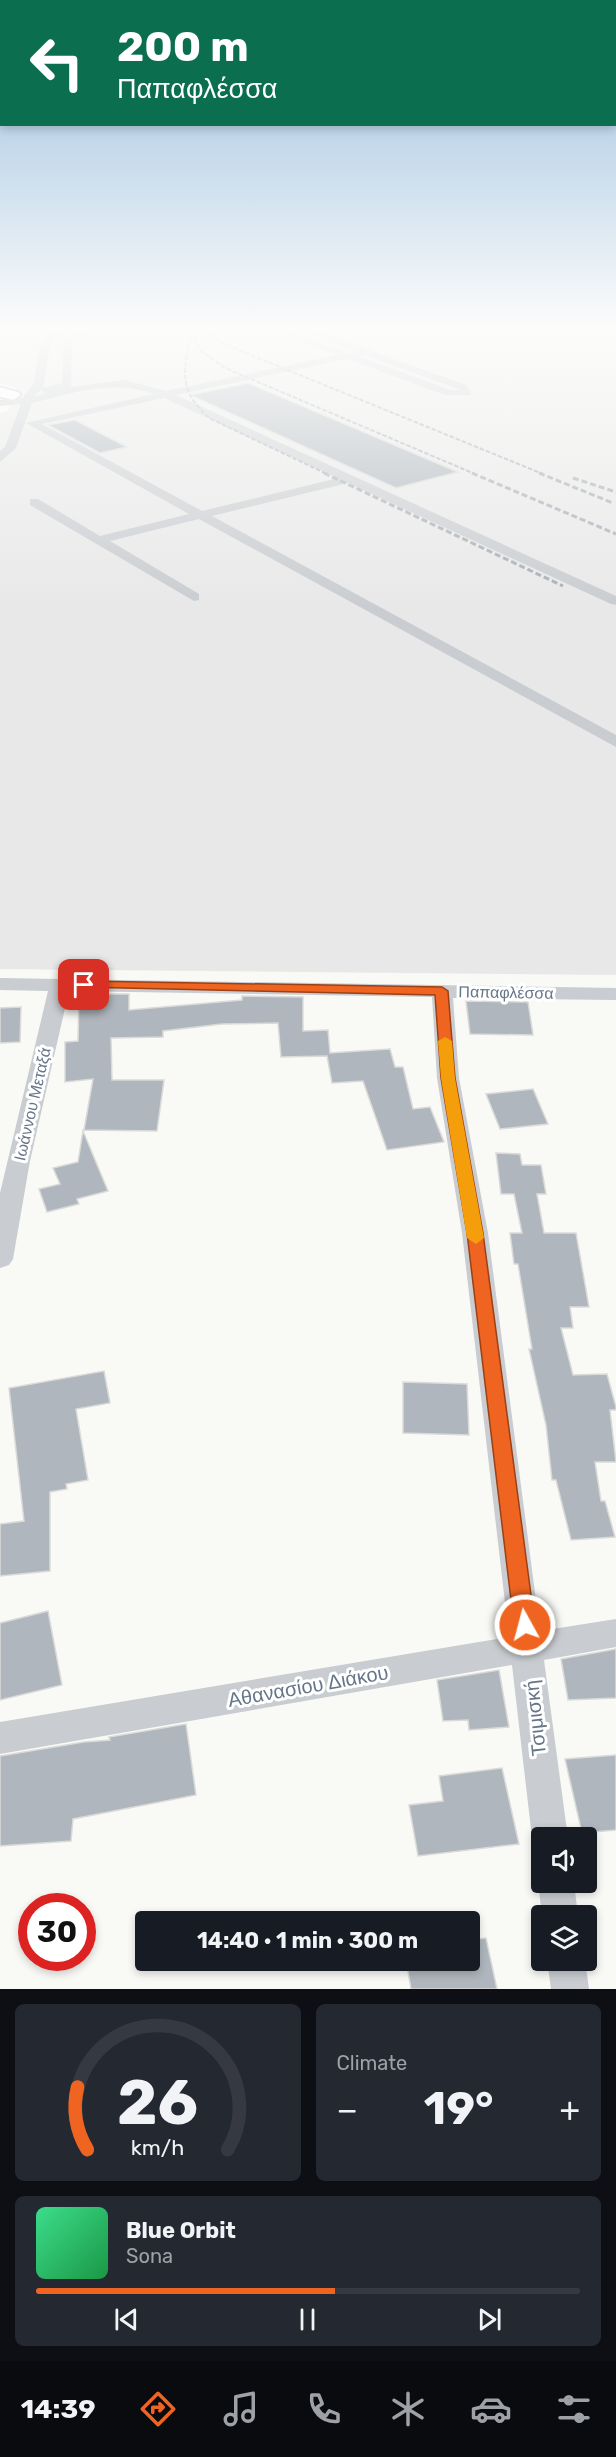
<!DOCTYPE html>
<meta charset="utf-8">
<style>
body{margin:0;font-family:Rubik,sans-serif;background:#242831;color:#f1f3f6;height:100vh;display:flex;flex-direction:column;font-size:22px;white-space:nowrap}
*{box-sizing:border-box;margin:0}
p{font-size:20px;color:#9ea1a6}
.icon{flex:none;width:33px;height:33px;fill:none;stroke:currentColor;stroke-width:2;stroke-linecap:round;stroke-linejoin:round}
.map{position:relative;height:1989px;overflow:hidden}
.details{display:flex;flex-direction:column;gap:15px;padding:15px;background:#0d0f14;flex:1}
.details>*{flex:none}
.top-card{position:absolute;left:0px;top:0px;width:616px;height:126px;box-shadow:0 3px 9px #0003;background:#0b6e4f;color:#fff;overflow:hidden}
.buttons{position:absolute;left:531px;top:1827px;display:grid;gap:12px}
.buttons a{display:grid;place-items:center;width:66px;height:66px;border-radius:6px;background:#171b24;box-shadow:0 3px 9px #0003;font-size:30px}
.speed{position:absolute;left:18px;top:1893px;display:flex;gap:12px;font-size:30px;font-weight:700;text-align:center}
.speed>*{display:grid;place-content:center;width:78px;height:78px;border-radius:50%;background:#171b24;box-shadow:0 3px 9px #0003;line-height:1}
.speed .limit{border:9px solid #d22;background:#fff;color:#111}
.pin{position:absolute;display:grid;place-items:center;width:51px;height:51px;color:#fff;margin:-26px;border-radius:12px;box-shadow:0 3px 9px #0006}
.me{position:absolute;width:66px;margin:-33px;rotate:353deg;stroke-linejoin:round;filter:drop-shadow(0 0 4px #0008)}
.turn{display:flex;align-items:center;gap:21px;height:126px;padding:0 18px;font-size:27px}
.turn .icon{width:78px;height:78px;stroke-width:2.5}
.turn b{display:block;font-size:42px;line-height:51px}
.big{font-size:45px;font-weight:700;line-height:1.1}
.details .widget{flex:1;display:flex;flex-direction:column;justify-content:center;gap:9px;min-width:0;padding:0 21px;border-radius:9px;background:#242831}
.details .dial{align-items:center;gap:0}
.dial svg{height:156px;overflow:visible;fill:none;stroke:#363941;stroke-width:7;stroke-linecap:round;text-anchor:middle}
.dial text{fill:#f1f3f6;stroke:none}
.song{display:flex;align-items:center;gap:18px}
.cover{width:72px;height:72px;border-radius:9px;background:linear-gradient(135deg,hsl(150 70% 55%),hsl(140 70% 35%))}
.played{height:6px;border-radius:3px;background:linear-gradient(90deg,#ef6420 55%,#363941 55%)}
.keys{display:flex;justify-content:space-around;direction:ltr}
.heat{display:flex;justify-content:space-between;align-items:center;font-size:33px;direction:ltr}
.details .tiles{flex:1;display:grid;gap:15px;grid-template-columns:1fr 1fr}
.widget:last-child{grid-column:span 2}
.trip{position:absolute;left:135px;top:1911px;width:345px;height:60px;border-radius:6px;background:#171b24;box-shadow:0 3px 9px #0003;font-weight:700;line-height:60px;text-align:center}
.dock{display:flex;height:96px;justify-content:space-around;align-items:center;background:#090b0e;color:#9ea1a6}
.dock .icon{width:42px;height:42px}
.dock .current{color:#ef6420}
.dock b{font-size:27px;color:#f1f3f6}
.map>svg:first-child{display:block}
.built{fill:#e7e8e7}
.building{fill:#afb6bd;stroke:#dadbd8;stroke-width:1.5}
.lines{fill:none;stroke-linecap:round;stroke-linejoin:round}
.secondary-casing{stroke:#bbbfc5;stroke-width:3}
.minor{fill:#c9ccd0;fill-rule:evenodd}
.secondary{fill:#fff;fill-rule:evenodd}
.rail-far1{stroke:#a9aeb5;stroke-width:2;stroke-dasharray:4.5 2;stroke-linecap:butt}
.rail{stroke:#a9aeb5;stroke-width:3;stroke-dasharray:6 3;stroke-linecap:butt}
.route{fill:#ef6420;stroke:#9b4115;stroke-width:1.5}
.slow{fill:#f59e0b}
.labels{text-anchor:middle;stroke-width:6;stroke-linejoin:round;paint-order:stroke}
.street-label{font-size:16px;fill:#667689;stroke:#fff}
.near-street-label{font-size:20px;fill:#667689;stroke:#fff}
</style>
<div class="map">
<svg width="616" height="1989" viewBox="0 0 616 1989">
<rect width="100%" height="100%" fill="#f9f9f6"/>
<path class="built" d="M28,330h588v645l-616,-6v-556l8,-2 8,-23 -16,-4v-49z"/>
<path class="building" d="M248,383l210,89 -62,16 -206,-93z
M75,420l52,27 -27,6 -52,-28z
M79,994h50v16l113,-10v-4l61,1v34l25,-1 2,23 60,-4 5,18h8l10,42 17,-2 14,35 -57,8 -24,-69 -31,2 -5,-27 -46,1 -3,-34 -56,1 -59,7v6l-52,1 1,42h52l-7,51 -73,-1 9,-51 -28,3v-40l13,-1z
M466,1001l62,1 5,33 -63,-1z
M21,1007l-1,35 -20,1v-35z
M533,1089l15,35 -48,5 -14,-35z
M83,1131l25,60 -31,8 2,5 -32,8 -8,-23 21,-5 -7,-16 25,-6z
M496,1153l24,1 2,11h19l5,29h-9l7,39h32l13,74h-19l3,21h-12l12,47 34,-1 9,33v3h-6l6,52h-21l6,39h4l10,36 -44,3 -15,-60h-4l-6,-55 -17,-76h3l-14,-85h-4l-4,-31h12l-8,-39h-13z
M104,1371l6,32 -34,6 12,71 -22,4 1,5 -17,3v79l-50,5v-52l24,-3 -15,-133z
M403,1382l64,2 2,51 -66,-2z
M48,1611l14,74 -62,15v-77z
M616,1649v49l-48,2 -7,-41z
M499,1670l10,57 -40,3 -1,-10 -25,1 -6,-41z
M186,1724l10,71 -123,24 -2,22 -71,5v-90l84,-14 26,-2 -1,-3z
M616,1755v75l-34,3 -17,-74z
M502,1768l17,76 -101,12 -9,-51 34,-4 -4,-25z
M486,1938l11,51h-86l-5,-29h64v-20z"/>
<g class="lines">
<defs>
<path id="secondary" d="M0,387l18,5 3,3 -8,5 -13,-3z"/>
</defs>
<use href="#secondary" class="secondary-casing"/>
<path class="minor" d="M58,330h15l-22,12 -8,46 19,-5 2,-44c10,-10 28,-9 42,-9l-34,12 -1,45 53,-7 42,11 171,-36 -64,-25h14l61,23 6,-2 -55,-21h14l153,55 5,8 -1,2h-25l-98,-36 -171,36 440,201v9l-5,-1 -263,-121 -136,33 404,219v12l-417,-228 -89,22 89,53v6l-5,1 -164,-96v-6h8l62,37 89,-22 -163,-91 128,-29c-42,-15 -81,-1 -122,9l-16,45 -16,14v-11l5,-4 16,-43 -21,2v-6l23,-2c3,-7 9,-10 11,-16 5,-20 0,-45 24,-52zM364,355l94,34 1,1h-9l-91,-34zM41,390l5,3 -11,3v-1zM164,398l174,80 -136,33 -160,-87z
M0,978l616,10v12l-163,-2 6,80 29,155 52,398 76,-12v28l-72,13 24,178h-26v14l-5,-1 -5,-13 -20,-173 -512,89v-32l509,-85 -47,-404 -25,-155 -5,-81 -363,-6 -39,170 -17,98 -4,6 -9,3v-75l48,-202 -48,-1z
M542,1873v9h32l4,34h-36l-4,-34z
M547,1960h38l4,29h-38z"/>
<use href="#secondary" class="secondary"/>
<path class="rail-far1" d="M192,330c-8,40 -16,60 19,89l116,55
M206,330l20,15 317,129
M191,333l10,18 24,17 250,106"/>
<path class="rail" d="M324,473l239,113
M472,473l144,61
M539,473l74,30
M573,478l43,14"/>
</g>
<linearGradient id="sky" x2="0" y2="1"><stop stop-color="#98bdde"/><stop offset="0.54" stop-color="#fcfcfb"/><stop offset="1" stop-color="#fcfcfb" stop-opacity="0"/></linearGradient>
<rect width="616" height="609" fill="url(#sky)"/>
<path class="route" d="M84,981l358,6 6,4 7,87 28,155 52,392 -3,6 -7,3 -8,-3 -3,-6 -47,-392 -26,-155 -6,-83 -356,-8 -2,-2z"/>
<path class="slow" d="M445,1037l7,4 3,37 29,160 -8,6 -9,-6 -26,-160 -3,-37z"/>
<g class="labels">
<g class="street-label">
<text transform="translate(506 992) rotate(1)" y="6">Παπαφλέσσα</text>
<text transform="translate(32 1104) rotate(-77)" y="6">Ιωάννου Μεταξά</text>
</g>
<g class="near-street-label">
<text transform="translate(308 1686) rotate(-10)" y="7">Αθανασίου Διάκου</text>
<text transform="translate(535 1718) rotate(-96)" y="7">Τσιμισκή</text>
</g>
</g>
</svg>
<div class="buttons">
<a><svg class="icon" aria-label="sound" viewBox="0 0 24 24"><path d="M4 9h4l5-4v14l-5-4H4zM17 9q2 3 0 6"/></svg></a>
<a><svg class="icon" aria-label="layers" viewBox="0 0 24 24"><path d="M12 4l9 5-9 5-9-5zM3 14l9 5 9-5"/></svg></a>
</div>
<div class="speed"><div class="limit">30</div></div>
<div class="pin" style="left:84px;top:985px;background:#d93025"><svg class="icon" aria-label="arrive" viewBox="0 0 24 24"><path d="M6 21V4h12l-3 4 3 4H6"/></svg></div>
<svg class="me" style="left:525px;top:1625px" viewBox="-20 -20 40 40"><circle r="17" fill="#ef6420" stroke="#fff" stroke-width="3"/><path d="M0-11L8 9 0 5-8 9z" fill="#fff"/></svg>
<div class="trip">14:40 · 1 min · 300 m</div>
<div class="top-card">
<div class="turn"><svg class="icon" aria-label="left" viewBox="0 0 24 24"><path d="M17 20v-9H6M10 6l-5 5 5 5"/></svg><div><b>200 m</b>Παπαφλέσσα</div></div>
</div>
</div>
<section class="details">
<div class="tiles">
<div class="widget dial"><svg viewBox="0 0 100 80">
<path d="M14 69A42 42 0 1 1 86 69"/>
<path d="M14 69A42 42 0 0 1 9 37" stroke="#ef6420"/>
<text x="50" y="56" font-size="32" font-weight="700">26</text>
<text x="50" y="72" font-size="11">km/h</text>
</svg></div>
<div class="widget"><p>Climate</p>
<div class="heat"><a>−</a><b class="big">19°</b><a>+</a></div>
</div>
<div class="widget">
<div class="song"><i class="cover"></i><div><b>Blue Orbit</b><p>Sona</p></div></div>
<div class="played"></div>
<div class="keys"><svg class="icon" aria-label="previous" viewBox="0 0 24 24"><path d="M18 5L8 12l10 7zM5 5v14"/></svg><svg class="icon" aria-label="pause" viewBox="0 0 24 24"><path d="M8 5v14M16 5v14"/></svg><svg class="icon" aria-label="next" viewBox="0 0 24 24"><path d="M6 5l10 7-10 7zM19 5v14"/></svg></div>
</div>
</div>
</section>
<nav class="dock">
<b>14:39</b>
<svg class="icon current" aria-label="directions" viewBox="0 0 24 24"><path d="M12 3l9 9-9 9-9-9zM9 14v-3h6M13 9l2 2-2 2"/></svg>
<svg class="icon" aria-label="music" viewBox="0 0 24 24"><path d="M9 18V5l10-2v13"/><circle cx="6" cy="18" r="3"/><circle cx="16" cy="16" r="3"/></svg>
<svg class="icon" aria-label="phone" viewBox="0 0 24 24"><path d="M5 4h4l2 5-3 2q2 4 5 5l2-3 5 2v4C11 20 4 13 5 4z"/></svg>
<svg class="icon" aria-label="climate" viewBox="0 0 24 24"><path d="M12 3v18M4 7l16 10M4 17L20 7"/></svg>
<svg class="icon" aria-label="car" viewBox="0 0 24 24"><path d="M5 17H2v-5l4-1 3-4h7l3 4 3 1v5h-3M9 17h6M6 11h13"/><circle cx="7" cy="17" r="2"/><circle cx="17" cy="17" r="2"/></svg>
<svg class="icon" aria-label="filters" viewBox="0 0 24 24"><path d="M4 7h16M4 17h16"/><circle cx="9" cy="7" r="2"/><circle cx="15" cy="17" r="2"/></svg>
</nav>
